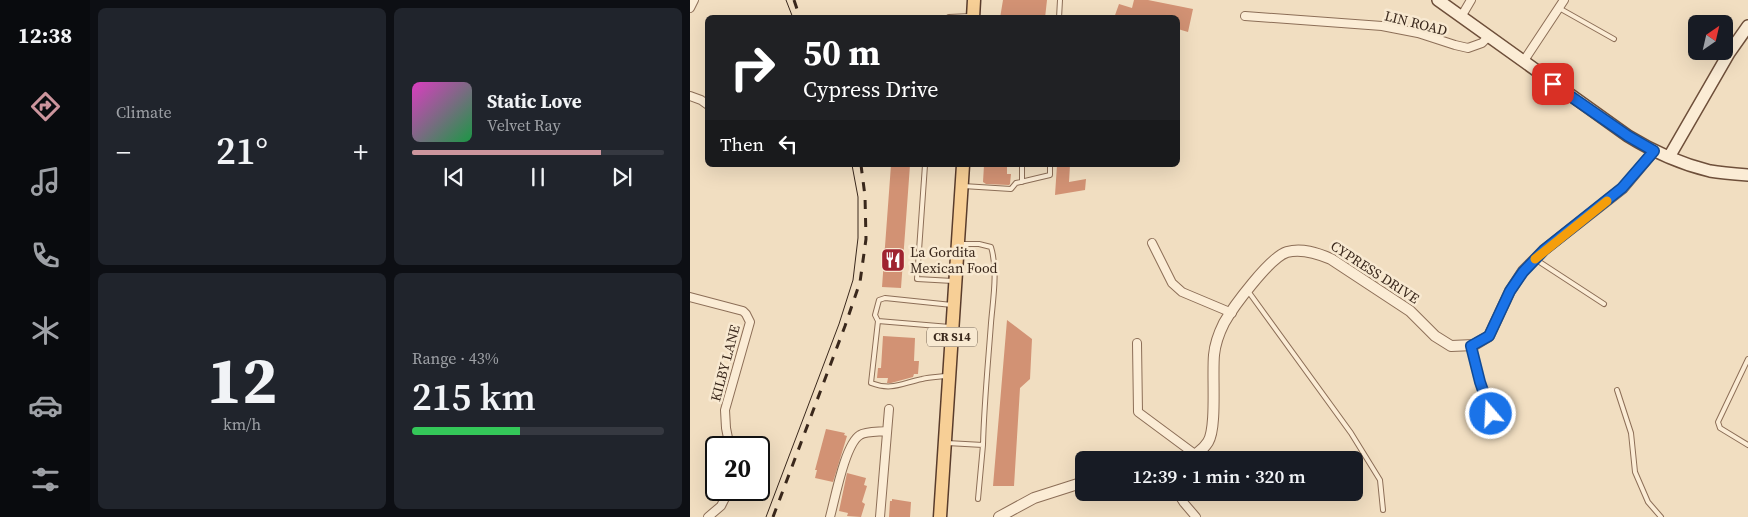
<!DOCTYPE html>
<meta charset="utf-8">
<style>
body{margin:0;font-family:"Source Serif 4",serif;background:#20242c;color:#f1f3f6;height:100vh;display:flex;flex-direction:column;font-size:19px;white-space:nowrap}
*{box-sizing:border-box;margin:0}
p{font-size:16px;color:#9ea1a6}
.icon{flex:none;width:28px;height:28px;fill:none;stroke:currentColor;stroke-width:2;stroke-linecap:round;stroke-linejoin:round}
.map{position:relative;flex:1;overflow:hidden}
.drawer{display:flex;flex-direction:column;gap:8px;padding:8px;background:#0d0f14;width:600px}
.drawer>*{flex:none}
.hud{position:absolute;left:15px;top:15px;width:475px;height:152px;border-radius:8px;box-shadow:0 5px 20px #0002;background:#202124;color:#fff;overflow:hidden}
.needle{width:32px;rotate:34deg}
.tools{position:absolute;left:998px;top:15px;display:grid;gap:10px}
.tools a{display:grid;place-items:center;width:45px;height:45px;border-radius:8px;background:#171b24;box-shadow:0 5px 20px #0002;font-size:25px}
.speed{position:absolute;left:15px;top:436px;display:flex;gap:10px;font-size:25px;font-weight:700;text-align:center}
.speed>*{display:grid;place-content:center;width:65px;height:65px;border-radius:50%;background:#171b24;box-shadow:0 5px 20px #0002;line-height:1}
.speed .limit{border:2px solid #111;border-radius:8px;background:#fff;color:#111}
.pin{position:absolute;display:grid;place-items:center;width:42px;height:42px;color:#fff;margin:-21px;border-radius:10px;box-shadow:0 2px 8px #0006}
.me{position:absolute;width:55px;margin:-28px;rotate:341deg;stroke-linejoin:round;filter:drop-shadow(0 0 4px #0008)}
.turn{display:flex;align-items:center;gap:18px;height:105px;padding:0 15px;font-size:22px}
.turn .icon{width:65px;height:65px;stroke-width:2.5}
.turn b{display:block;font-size:35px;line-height:42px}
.then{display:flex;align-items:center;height:48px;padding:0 15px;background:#0003;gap:10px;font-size:19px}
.big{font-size:38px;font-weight:600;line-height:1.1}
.drawer .card{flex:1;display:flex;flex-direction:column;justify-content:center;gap:8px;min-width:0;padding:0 18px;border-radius:8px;background:#20242c}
.drawer .dial{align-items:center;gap:0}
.dial b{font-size:65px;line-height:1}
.song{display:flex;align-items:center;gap:15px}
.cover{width:60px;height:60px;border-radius:8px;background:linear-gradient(135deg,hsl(310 70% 55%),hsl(140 70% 35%))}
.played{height:5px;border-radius:2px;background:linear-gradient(90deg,#cc959d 75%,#363941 75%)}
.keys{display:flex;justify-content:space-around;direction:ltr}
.heat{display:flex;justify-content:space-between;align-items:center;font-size:28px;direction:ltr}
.charge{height:8px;border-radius:4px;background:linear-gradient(90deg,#34c759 43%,#363941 0)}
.drawer .tiles{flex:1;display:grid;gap:8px;grid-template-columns:repeat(2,1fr)}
.trip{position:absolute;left:385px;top:451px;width:288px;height:50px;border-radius:8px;background:#171b24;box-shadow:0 5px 20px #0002;font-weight:600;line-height:50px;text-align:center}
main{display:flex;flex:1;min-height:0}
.tabs{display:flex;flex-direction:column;width:90px;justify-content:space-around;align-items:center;background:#090b0e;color:#9ea1a6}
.tabs .icon{width:35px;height:35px}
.tabs .current{color:#cc959d}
.tabs b{font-size:22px;color:#f1f3f6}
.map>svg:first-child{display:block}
.building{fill:#d29274}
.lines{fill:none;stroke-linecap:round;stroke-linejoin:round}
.service-casing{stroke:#8c6e57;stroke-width:6}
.minor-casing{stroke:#8c6e57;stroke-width:10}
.tertiary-casing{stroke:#8c6e57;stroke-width:12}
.secondary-casing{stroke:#6e4f3a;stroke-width:14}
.primary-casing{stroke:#593c2c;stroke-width:15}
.service{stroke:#fbecd5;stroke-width:4}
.minor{stroke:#fbecd5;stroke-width:8}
.tertiary{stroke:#fbecd5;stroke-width:10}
.secondary{stroke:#fbecd5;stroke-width:11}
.primary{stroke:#f7cf96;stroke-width:12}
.tram{stroke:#3a281c;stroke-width:1}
.rail{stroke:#3a281c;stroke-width:3;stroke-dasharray:9 9;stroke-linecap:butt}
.route-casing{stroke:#114b97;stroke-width:12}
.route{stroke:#1a73e8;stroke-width:9}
.slow{stroke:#f59e0b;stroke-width:9}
.labels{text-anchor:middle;stroke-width:5;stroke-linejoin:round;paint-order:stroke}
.shield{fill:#f8e9d1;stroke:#736252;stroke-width:1}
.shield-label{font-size:12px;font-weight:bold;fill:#3a281c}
.street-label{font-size:14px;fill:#3a281c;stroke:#f8e9d1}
.poi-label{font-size:14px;fill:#3a281c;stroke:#f8e9d1;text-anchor:start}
</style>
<main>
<nav class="tabs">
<b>12:38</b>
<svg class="icon current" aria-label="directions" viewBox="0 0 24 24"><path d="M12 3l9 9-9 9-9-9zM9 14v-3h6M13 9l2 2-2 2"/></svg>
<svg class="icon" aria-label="music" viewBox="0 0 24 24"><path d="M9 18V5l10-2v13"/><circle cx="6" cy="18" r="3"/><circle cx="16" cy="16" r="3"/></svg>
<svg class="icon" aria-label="phone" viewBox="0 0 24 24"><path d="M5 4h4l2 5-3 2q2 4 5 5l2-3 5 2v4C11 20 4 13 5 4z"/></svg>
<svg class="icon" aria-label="climate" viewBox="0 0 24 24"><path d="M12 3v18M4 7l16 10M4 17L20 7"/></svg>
<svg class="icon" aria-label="car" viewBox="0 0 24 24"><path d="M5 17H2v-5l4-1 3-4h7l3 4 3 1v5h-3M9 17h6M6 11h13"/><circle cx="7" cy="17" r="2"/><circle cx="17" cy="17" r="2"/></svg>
<svg class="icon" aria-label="filters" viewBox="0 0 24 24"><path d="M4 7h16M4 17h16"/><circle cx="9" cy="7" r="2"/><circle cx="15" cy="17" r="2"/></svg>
</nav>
<section class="drawer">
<div class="tiles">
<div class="card"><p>Climate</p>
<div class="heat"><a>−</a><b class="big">21°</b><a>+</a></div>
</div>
<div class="card">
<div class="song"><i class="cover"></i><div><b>Static Love</b><p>Velvet Ray</p></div></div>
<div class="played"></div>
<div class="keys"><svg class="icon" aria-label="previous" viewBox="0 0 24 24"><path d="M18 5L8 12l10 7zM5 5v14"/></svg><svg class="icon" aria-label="pause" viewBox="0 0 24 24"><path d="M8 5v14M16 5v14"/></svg><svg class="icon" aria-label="next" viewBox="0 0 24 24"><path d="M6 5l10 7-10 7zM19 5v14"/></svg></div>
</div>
<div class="card dial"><b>12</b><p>km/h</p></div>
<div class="card"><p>Range · 43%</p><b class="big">215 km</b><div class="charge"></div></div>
</div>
</section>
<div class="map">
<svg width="1058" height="517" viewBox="0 0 1058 517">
<rect width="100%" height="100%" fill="#f1dec1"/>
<path class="building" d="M313,0h44l-2,18h-45z
M444,0h14l45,9 -5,23 -10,-3v-11h-64l5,-14 13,4z
M201,165h19l-9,123 -19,-1z
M294,165h23v9h4l-1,10 -1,1 -23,-1 -3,-2z
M367,165h13l-1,17 17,-3 -1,11 -30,5z
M317,320l25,19 -2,40 -10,9 -6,98h-21z
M193,336l32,2 -1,23h5l-1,13h-4l-1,3 -22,6h-4l1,-5h-11l1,-10h3z
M136,429l19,4 -1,2 3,1 -14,46 -18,-4 2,-8h-2z
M157,473l19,5 -2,7 3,1 -5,16 3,2 -4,13 -14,-1 1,-3 -9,-2z
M202,499l19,3 -1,15h-21l1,-16h2z"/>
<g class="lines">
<defs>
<path id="service" d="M869,8l55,31
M259,17l22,-1
M369,18l1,-18
M235,165l-8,114 36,2
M332,182v-17
M273,186l48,3 5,-6 34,-8v-10
M270,244h19l12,3c7,23 2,52 0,76 -3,41 -7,81 -8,122
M845,259l69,45
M558,291l103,142 29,47 3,30
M188,321l72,6
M781,346l9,36 14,41
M1058,359l-30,63 2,6 28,17
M256,376c-8,1 -16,1 -24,3 -20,4 -30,12 -51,4l7,-62 -3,-6 4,-15 6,-2 67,7
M927,390l14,43 4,39 13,30 13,15
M257,443l36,2 -5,54"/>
<path id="minor" d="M0,8l4,-8
M555,16l137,10 36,7 37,12 13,3 14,-5 6,-6
M771,17l10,-17
M833,62l41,-62
M0,96l11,4 7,5
M462,243l20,40 10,9 50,21
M0,297l53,14 3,3 4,8 -25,88 1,18 4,20
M447,343l1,69 58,43
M487,492l7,11 12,14
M18,517l13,-11 8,-16
M140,517c5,-18 15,-73 30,-82 6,-4 19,-3 27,-4
M190,517l9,-108"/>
<path id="tertiary" d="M494,460c9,-3 19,-10 24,-18 9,-14 4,-67 6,-87 1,-11 5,-22 10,-32 9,-16 46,-66 63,-71 15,-4 30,1 44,7l79,52 25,25 16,10 23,-1 15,-9 21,-45 13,-20 21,-21 79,-62 31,-37
M309,517l35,-19 50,-16"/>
<path id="secondary" d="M748,0l190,136c26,16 53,28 82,35 12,2 25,3 38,4
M979,157l60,-104 19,-27"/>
<path id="primary" d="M283,18l1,-18
M250,517l23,-352"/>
</defs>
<use href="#service" class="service-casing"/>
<use href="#minor" class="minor-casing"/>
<use href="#tertiary" class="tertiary-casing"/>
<use href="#secondary" class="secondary-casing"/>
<use href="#primary" class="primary-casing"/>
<use href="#service" class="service"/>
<use href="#minor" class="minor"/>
<use href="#tertiary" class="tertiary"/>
<use href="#secondary" class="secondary"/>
<use href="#primary" class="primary"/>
<path class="tram" d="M96,0l7,18
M76,517l73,-193 14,-44 5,-42v-41l-6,-32"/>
<path class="rail" d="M104,0l6,18
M83,517l72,-191 15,-44 6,-43 -1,-43 -4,-31"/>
</g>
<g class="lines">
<defs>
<path id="route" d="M801,414l-11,-32 -9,-36 18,-10 21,-45 13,-19 21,-22 78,-62 32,-37 -26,-15 -75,-52"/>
</defs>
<use href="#route" class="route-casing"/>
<use href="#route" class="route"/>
<path class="slow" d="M845,259l72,-58"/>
</g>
<defs>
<symbol id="restaurant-square" viewBox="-11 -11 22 22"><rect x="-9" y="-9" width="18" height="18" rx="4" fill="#9f2330" stroke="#f8e9d1"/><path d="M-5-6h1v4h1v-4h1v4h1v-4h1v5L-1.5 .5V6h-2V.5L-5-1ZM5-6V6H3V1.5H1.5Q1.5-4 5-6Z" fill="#fff"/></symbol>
</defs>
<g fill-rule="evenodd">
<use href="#restaurant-square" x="189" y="246" width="28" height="28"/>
</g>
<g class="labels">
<rect class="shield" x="237" y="327.5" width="50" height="19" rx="4"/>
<g class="shield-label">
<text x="262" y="341">CR S14</text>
</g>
<g class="street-label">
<text transform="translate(726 23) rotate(14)" y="5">LIN ROAD</text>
<text transform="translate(685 272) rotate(33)" y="5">CYPRESS DRIVE</text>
<text transform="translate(35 363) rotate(-75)" y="5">KILBY LANE</text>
</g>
<g class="poi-label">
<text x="220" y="257">La Gordita<tspan x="220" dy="16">Mexican Food</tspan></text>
</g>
</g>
</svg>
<div class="tools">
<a><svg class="needle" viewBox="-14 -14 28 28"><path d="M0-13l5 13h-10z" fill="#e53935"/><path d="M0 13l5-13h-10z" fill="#9ea1a6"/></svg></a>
</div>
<div class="speed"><div class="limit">20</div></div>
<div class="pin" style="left:863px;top:84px;background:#d93025"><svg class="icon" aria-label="arrive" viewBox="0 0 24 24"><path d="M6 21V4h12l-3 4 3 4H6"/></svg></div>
<svg class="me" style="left:801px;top:414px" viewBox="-20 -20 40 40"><circle r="17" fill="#1a73e8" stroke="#fff" stroke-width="3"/><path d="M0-11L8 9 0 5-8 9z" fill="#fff"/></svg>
<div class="trip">12:39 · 1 min · 320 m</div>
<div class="hud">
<div class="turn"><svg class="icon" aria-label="right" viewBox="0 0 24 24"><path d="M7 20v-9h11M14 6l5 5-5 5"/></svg><div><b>50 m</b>Cypress Drive</div></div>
<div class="then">Then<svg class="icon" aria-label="left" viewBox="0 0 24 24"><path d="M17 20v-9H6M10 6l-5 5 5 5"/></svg></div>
</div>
</div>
</main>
